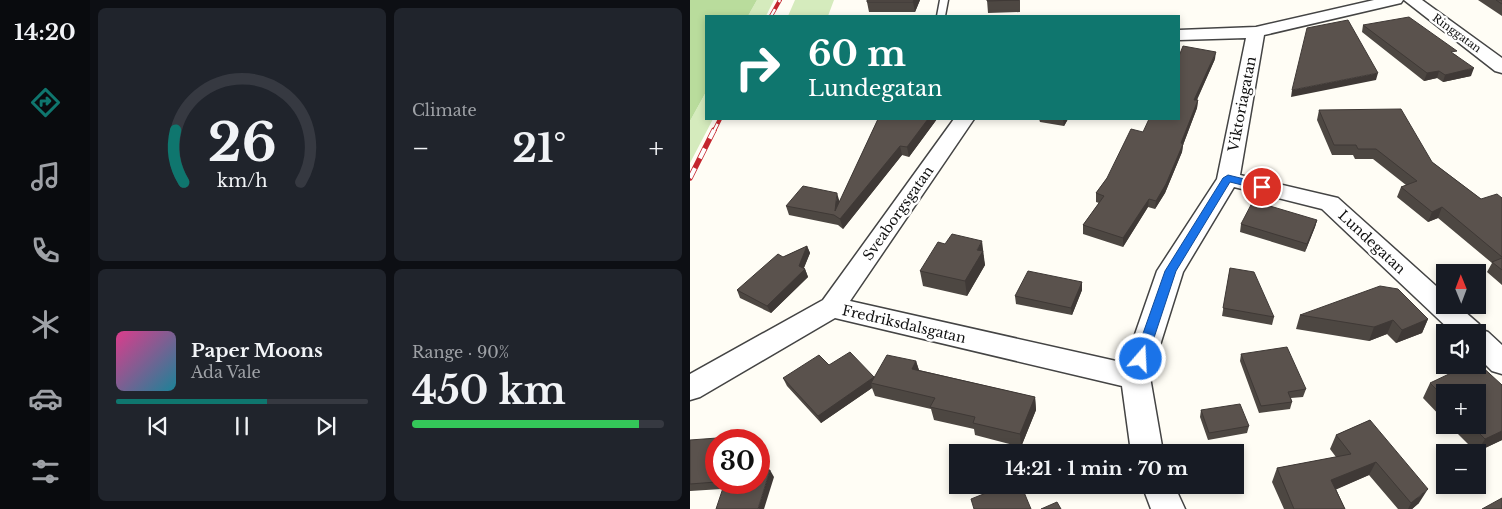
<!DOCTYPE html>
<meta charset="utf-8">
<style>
body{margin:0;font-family:"Libre Baskerville",serif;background:#20242c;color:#f1f3f6;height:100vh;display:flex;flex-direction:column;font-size:19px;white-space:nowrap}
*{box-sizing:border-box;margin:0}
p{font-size:16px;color:#9ea1a6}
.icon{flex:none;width:28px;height:28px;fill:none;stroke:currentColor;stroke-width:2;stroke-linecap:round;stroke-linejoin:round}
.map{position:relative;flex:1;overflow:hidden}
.sheet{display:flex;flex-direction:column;gap:8px;padding:8px;background:#0d0f14;width:600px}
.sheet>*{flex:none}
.guide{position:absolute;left:15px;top:15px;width:475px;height:105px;border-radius:0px;box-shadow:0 2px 8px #0003;background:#0f766e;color:#fff;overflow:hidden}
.needle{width:32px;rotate:359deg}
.buttons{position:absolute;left:746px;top:264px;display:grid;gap:10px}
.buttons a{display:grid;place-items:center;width:50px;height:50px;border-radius:0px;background:#171b24;box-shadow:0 2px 8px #0003;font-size:25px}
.speed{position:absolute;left:15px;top:429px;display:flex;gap:10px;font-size:25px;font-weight:700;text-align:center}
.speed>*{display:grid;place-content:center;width:65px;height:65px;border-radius:50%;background:#171b24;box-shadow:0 2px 8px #0003;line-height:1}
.speed .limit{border:8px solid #d22;background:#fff;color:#111}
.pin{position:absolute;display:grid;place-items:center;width:42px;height:42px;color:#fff;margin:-21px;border:2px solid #fff;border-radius:50%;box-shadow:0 1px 5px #0007}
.me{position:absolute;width:55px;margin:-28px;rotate:19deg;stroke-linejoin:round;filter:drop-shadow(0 0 4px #0008)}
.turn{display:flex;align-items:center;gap:18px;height:105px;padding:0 20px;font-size:22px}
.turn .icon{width:65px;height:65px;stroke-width:2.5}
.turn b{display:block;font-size:35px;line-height:42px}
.big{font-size:38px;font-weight:700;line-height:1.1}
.sheet .widget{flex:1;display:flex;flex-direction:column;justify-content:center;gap:8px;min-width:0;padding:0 18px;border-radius:8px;background:#20242c}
.sheet .dial{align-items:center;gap:0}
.dial svg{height:130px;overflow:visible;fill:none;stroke:#363941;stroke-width:7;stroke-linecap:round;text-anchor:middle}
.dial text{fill:#f1f3f6;stroke:none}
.song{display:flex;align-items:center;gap:15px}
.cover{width:60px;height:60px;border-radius:8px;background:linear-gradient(135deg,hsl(330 70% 55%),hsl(190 70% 35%))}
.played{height:5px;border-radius:2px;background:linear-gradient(90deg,#0f766e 60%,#363941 60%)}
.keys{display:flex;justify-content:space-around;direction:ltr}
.heat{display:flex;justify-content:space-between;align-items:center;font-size:28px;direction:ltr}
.charge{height:8px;border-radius:4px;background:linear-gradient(90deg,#34c759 90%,#363941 0)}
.sheet .tiles{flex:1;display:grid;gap:8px;grid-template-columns:repeat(2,1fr)}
.trip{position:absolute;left:259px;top:444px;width:295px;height:50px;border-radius:0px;background:#171b24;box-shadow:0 2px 8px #0003;font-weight:700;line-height:50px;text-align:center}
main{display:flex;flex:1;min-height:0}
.tab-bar{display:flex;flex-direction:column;width:90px;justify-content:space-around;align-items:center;background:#090b0e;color:#9ea1a6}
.tab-bar .icon{width:35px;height:35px}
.tab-bar .active{color:#0f766e}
.tab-bar b{font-size:22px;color:#f1f3f6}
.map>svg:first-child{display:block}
.green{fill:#d5ebbd}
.forest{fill:#b9dc9c}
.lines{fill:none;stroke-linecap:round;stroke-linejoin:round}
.service-casing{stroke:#444;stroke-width:3}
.minor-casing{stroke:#444;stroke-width:3}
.service{fill:#fff;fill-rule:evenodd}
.minor{fill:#fff;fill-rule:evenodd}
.rail-far1-casing{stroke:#c4262e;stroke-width:4}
.rail-casing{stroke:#c4262e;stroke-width:5.5}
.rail-far1{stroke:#fff;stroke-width:2.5;stroke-dasharray:8;stroke-linecap:butt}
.rail{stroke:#fff;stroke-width:4;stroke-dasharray:11;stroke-linecap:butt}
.wall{fill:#4d4742}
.shaded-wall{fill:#3f3936}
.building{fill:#5a524d;stroke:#3f3936}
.route{fill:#1a73e8;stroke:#114b97}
.labels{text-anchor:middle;stroke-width:5;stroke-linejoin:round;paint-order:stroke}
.far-street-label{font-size:11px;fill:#111;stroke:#fff}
.street-label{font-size:14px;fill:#111;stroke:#fff}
</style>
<main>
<nav class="tab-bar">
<b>14:20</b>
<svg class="icon active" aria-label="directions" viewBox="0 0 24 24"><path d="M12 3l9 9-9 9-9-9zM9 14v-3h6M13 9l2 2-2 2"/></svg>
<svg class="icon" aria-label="music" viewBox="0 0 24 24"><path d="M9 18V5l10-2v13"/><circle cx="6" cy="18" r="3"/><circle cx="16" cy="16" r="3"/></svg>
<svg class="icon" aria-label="phone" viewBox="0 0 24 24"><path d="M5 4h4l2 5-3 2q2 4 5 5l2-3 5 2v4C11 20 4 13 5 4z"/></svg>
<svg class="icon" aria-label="climate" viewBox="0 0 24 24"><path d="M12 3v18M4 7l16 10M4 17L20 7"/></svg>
<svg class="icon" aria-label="car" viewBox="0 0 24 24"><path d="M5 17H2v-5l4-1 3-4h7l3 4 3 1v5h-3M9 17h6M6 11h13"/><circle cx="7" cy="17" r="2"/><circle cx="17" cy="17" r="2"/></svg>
<svg class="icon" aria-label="filters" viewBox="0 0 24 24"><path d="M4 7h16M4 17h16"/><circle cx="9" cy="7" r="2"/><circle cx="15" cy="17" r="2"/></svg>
</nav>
<section class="sheet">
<div class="tiles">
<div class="widget dial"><svg viewBox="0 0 100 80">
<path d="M14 69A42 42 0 1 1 86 69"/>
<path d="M14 69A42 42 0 0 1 9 37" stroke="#0f766e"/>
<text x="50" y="56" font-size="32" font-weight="700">26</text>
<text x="50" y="72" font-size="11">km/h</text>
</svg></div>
<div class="widget"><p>Climate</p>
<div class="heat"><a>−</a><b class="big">21°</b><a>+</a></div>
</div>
<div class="widget">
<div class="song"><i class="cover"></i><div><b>Paper Moons</b><p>Ada Vale</p></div></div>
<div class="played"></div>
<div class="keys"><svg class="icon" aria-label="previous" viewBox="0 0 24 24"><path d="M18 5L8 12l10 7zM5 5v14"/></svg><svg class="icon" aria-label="pause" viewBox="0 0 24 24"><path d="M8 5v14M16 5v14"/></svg><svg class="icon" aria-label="next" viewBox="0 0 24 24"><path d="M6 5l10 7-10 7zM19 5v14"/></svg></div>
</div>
<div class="widget"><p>Range · 90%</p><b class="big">450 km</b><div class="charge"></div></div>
</div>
</section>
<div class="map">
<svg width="812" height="509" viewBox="0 0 812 509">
<rect width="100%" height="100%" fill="#fffdf5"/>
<path class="green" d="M67,0h17l-8,16h-18z
M105,0h39l-6,16h-40z
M16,92v27h7l-23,44v-42z"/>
<path class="forest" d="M0,0h67l-9,16h-42v76l-16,29z"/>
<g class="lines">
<defs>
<path id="service" d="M250,0h8l-3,16h-8z"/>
<path id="minor" d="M684,0h29l-2,3 -137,32 -24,140 98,23 107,96v11h12l22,19 3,6 6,2 14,13v29l-10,-3 -14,-14v-25h-26l-130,-123 -88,-22 -51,85 -33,105 13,75h-32l-9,-66 -287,-68 -135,79 -10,3v-26l133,-74 131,-181h20l-124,182 275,62 32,-92 60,-92 29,-141 -67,2v-10l77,-3z
M714,0h18l80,58v15l-7,-2z
M452,485h32l11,24h-34z"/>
</defs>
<use href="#service" class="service-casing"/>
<use href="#minor" class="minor-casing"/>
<use href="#service" class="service"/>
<use href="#minor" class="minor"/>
<defs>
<path id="rail-far1" d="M81,16l9,-16
M24,131l6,-12"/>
<path id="rail" d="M0,178l24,-48"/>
</defs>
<use href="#rail-far1" class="rail-far1-casing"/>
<use href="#rail" class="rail-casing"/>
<use href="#rail-far1" class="rail-far1"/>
<use href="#rail" class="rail"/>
</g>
<path class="wall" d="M177,0h53l-5,12h-46l-2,-10z
M297,0h33v12l-32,1z
M788,0h24v16z
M673,25l93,30 15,21 -28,6 -6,-4 -13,3 -62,-49z
M525,59l-18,41h1l-1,8 -14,37 -1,7 -17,41 -10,16 -7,-2 -25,40 -40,-13v-9l16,-22 -3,-1v-9l11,-15 36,-46z
M629,110l113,52 49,37 21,-1v87l-15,-13 5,-9 -54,-45 -10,4 -31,-25 4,-10 5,-2 -33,-26h-18l-2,-4h-21l-15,-35z
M188,119h59l-28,38 -7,-2 -59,74 -5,-4 -49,-10 -3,-9 54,-5z
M349,119h29l-4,7 -24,-4z
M627,220l-2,7 -10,25 -65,-20 1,-8z
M117,246l3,7 -6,15 1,1 3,8 -37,36 -31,-15 -3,-8 46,-33z
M294,255l-1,1 2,9 -18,31 -44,-10 -3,-15z
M540,268l44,49 -2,8 -50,-9z
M392,282v8l-10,25 -56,-11 -1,-8z
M610,315l128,4 -6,14 -26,10 -9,-9 -18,7 -73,-12z
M551,354l65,35 -3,8 -12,1 1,4 -2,7 -31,4 -19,-52z
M226,361l3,9 116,27 1,13 -15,37 -46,-12 -1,-6 -40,-9 -3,-11 -56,-13 -3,-8 -51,35 -34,-37 -4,-8 46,-13 45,12z
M740,383l72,2v55l-26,12 -27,-27h29l-33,-33v29l-22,-23z
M511,410l48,16 -2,7 -39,7 -8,-23z
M680,420l49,83 -7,6h-14l-29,-34 -33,14 9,20h-61l-12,-27 5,-14 59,-11 -6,-8 6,-14z
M0,440h26v42h8l-2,7 -32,2z"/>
<path class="shaded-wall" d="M224,0h6l-5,12 -2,-10z
M526,52l-1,7 -22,49 1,-8z
M784,68l-3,8 -28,6 2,-7z
M749,71l-2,7 -13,3 3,-8z
M688,73l-2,7 -85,17 1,-7z
M508,100l-1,8 -14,37 -1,7 -17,41 -10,16 1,-8 25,-58z
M238,119h9l-28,38 -2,-10z
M373,119h5l-4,7z
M210,146l2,9 -59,74 -3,-10z
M147,193l3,10 -5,8z
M459,199l-1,8 -25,40v-9z
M752,207l-4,11 -10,4 4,-10z
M627,220l-2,7 -10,25 2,-8z
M292,241l3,24 -18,31 -2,-15 12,-31z
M117,246l3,7 -8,19 3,-3 3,8 -37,36 -4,-7 32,-40z
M392,282v8l-10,25 -1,-7z
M738,319l-6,14 -26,10 6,-13z
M703,320l-6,14 -18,7 5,-14z
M226,361l4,13 -8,-5z
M184,377l-3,6 1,5 -51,35 -3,-7z
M345,397l1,13 -15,37 -1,-13z
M812,431v9l-25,12 8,-13z
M686,462l-7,13 -43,19 5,-14z
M80,470l4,7 -10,32h-6z
M28,482h6l-2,7z
M738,489l-9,14 -7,6h-4l3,-6z"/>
<path class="building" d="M177,0h47l-1,2h-46z
M297,0h32l-32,1z
M806,0h6v4z
M719,17l48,34 -6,1 23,16 -29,7 -6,-4 -12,2 -64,-48z
M658,20l30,53 -86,17 15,-62z
M493,46l33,6 -22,48h4l-17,43 2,1 -17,40 -10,17 -7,-2 -26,39 -40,-13 21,-29 -8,-3 11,-15 24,-49 12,3 6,-13h30v-63z
M711,109l31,53 49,37 16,-5 5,4v59l-60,-50 -10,5 -31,-25 16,-6 -41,-32h-18l-2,-4h-22l-15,-35z
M188,119h50l-21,28 -7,-1 -60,73 -6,-4 -48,-9 17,-20 34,7 -2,18z
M563,201l64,19 -10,24 -66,-20z
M262,234l30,7 -5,9 6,1 -18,30 -45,-10 18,-29 7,2z
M117,246l-8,20 6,3 -38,37 -30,-16 41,-36 5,3z
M812,258v12l-10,-8z
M540,268l24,4 20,45 -51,-9z
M338,271l54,11 -11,26 -56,-12z
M690,286l18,3 30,30 -26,11 -9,-10 -19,7 -74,-12z
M597,347l19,42 -18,3 4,10 -31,4 -20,-52z
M160,352l24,25 -56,39 -35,-38 36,-23 10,10z
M197,355l29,6 -4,8 123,28 -15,37 -47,-11 2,-6 -45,-10 5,-9 -64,-15z
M788,363l24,22v46l-17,8 -14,-14h7v-33h-33v6l-15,-15 38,-18h10z
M550,404l9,22 -40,7 -8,-23z
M680,420l58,69 -17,14 -35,-41 -45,18 14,29h-51l-17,-41 74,-14 -15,-19z
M41,437l-1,3h-14v42l-26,2v-44z
M69,470h11l-12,39h-42l9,-27h34z
M316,485h15l10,24h-57l-3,-10z
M812,498v11h-20z
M367,502l4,7h-20z"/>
<path class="route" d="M538,175l37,9 2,3 -5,3 -32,-8 -54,89 -29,88 -2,4 -4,1 -5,-1 -2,-4 31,-88 58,-93z"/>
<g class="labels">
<g class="far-street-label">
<text transform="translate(767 33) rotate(36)" y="4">Ringgatan</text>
</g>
<g class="street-label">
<text transform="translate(552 104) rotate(-79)" y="5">Viktoriagatan</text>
<text transform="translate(208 213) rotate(-55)" y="5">Sveaborgsgatan</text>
<text transform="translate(682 242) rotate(43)" y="5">Lundegatan</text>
<text transform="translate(214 324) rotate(13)" y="5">Fredriksdalsgatan</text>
</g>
</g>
</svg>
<div class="buttons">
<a><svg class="needle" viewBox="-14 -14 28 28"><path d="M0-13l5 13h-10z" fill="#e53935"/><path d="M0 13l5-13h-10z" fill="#9ea1a6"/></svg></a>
<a><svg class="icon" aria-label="sound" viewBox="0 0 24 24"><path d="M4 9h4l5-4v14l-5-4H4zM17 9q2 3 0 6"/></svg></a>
<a>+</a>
<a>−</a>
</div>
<div class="speed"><div class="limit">30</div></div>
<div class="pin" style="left:572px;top:187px;background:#d93025"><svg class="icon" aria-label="arrive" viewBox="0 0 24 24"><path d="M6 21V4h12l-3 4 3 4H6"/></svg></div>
<svg class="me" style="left:451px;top:359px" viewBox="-20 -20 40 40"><circle r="17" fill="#1a73e8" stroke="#fff" stroke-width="3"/><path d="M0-11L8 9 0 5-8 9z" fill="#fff"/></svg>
<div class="trip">14:21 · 1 min · 70 m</div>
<div class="guide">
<div class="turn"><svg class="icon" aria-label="right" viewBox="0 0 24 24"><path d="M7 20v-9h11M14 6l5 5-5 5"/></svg><div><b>60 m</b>Lundegatan</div></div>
</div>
</div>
</main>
